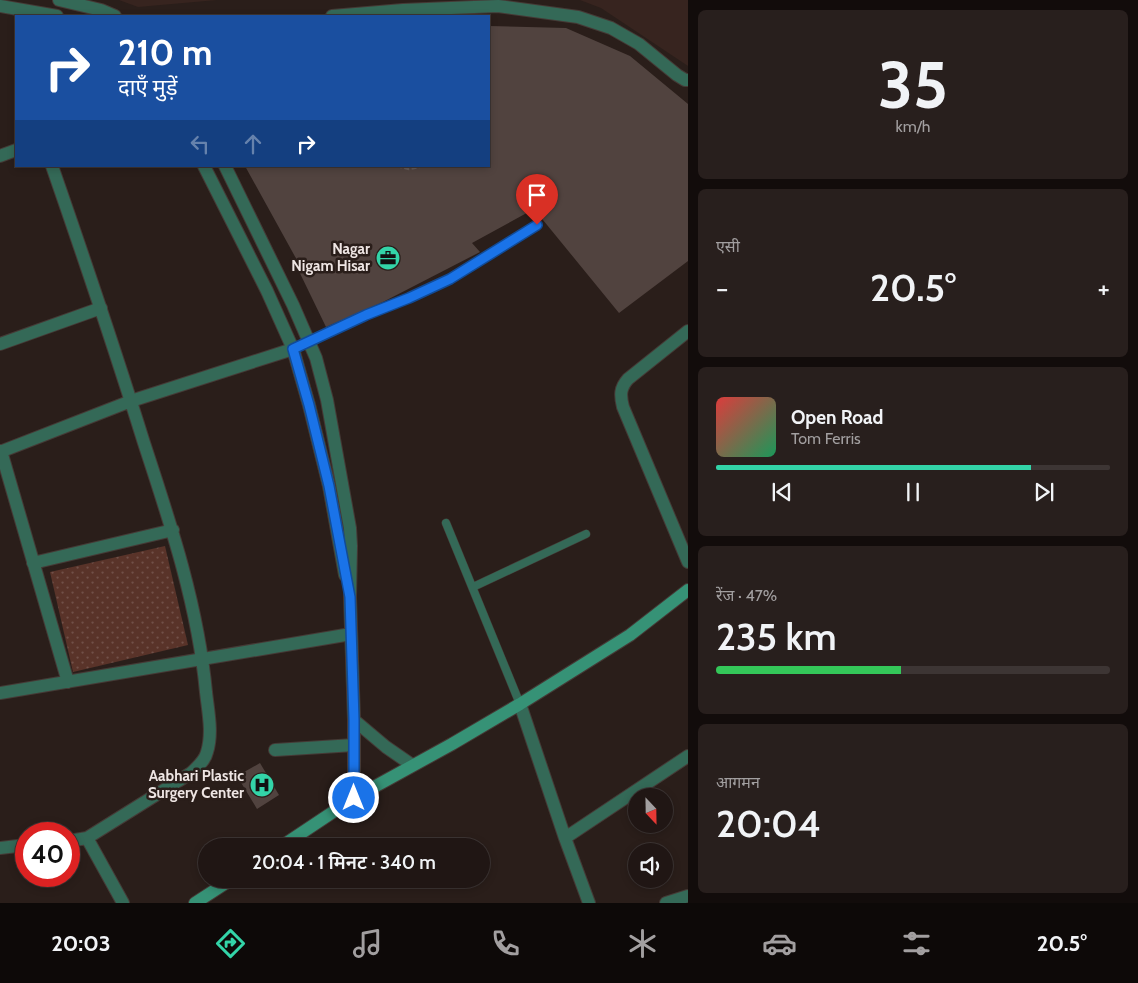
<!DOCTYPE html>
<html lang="hi">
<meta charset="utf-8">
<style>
body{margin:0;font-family:Cabin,"Noto Sans Devanagari",sans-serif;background:#281f1d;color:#f1f3f6;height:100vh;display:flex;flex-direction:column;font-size:19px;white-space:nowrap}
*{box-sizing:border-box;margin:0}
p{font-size:16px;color:#a29fa0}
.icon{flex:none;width:28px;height:28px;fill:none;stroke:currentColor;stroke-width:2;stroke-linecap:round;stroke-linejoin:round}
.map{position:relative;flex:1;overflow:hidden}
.panel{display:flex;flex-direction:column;gap:10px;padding:10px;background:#120c0b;width:450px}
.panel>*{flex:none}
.top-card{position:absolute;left:15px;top:15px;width:475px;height:152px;border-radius:0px;box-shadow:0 2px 8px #0003,0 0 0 1px #3d3534;background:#1a4fa0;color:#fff;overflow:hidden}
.needle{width:32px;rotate:158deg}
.buttons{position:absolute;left:628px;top:788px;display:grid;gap:10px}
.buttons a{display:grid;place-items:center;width:45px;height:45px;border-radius:50%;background:#201614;box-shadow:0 2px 8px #0003,0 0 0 1px #3d3534;font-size:25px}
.speed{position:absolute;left:15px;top:822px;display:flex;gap:10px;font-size:25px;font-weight:700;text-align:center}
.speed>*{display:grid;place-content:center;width:65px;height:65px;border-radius:50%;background:#201614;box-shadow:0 2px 8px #0003,0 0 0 1px #3d3534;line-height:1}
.speed .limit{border:8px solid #d22;background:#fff;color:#111}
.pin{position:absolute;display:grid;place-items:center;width:42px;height:42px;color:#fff;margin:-51px -21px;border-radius:50% 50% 50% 0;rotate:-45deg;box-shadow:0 0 5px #0007}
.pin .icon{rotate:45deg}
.me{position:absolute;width:55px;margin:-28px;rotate:0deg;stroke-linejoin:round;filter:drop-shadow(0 0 4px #0008)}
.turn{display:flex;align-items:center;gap:18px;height:105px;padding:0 20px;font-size:22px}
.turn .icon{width:65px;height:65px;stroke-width:2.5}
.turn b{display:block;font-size:35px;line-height:42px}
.lanes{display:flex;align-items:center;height:48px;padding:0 20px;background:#0003;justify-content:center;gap:25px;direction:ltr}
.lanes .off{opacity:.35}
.big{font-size:38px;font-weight:600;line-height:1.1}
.panel .tile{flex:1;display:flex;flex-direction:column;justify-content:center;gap:8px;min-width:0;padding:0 18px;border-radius:8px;background:#281f1d}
.panel .dial{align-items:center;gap:0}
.dial b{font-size:65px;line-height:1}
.song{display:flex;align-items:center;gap:15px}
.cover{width:60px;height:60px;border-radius:8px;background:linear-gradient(135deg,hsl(0 70% 55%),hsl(150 70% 35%))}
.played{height:5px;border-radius:2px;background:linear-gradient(90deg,#33d4a8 80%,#3d3534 80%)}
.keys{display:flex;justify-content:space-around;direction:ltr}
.heat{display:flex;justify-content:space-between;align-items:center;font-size:28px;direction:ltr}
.charge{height:8px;border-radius:4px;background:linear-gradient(90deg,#34c759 47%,#3d3534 0)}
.trip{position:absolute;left:198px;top:838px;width:292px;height:50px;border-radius:25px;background:#201614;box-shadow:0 2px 8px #0003,0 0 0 1px #3d3534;font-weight:600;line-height:50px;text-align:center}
.dock{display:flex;height:80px;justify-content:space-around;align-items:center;background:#0d0908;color:#a29fa0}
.dock .icon{width:35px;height:35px}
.dock .current{color:#33d4a8}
.dock b{font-size:22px;color:#f1f3f6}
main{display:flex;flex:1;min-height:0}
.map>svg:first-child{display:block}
.built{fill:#37241f}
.park{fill:url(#park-dots)}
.building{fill:#51433f}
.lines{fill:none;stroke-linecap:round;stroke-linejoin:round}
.service-casing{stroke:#453a36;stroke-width:9}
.minor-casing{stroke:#453a36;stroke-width:14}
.tertiary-casing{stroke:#453a36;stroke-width:14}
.secondary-casing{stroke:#453a36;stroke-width:14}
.path{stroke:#665b58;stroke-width:2.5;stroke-dasharray:5 2.5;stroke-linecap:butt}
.service{stroke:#346957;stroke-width:8}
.minor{stroke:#346957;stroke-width:12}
.tertiary{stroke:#346957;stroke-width:12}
.secondary{stroke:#369276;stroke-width:12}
.route-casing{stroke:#114b97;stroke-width:12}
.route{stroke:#1a73e8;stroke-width:9}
.labels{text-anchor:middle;stroke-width:5;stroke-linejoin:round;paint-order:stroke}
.poi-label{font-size:15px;font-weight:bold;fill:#eee5e3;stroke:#2a1e1a;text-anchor:end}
</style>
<main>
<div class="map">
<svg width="688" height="903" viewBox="0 0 688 903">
<defs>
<pattern id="park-dots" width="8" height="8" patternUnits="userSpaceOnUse" patternTransform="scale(1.25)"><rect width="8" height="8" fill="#593329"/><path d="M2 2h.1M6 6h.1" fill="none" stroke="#715048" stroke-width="1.8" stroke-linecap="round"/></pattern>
</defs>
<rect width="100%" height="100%" fill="#2a1e1a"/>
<path class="built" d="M119,0h98l-79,7z
M580,0h108v66l-87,-58z"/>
<path class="park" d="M165,546l23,99 -115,27 -23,-100z"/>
<path class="building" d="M489,26l77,2 64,28 58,48v157l-69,52 -85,-104 -62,34 8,9 -97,50 -57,25 -31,-64 3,-1 -53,-96h244z
M260,763l19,32 -22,14 -20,-33z"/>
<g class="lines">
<defs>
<path id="service" d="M293,349l73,-34 43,-17 41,-19 87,-54
M446,523l74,181
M473,587l113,-53"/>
<path id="minor" d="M332,16l71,-6 95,-4 80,11 33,11 28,16 38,31 8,5h3
M0,156l16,-6
M52,166c32,92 63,184 92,277 27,82 54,163 62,249 2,19 7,41 1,60 -2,9 -10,15 -16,21l-104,65 -18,3
M688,331l-60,48c-8,9 -8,16 -5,28l65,155
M0,344l101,-36
M1,451l67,231
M0,452l131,-51 162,-52
M33,563l140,-33
M0,693l351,-59
M520,704l45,134 24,65
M275,750l79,-5
M87,838l36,65
M565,838l123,-82
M0,848l26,-3
M666,903l22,-7"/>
<path id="tertiary" d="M59,0l42,10 14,6
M0,6l57,10
M204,166l63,125 26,58 16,56 20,81 16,89
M225,166l68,139 23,53 11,42 23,128 1,18 -1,51 4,123v78
M354,720l32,27 26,18"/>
<path id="secondary" d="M282,846l72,-48 98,-54 68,-40 110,-69 58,-45
M195,903l37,-24"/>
</defs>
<use href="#service" class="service-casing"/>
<use href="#minor" class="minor-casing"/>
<use href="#tertiary" class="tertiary-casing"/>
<use href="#secondary" class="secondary-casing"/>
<path class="path" d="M397,166l12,3 16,-3"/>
<use href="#service" class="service"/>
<use href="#minor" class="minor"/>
<use href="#tertiary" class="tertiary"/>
<use href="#secondary" class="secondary"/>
</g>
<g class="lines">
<defs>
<path id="route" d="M354,798v-78l-4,-123 -21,-111 -20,-81 -16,-56 73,-34 43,-17 41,-19 87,-54"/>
</defs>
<use href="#route" class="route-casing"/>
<use href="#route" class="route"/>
</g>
<defs>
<symbol id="office-disc" viewBox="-11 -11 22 22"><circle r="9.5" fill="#33d4a8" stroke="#2a1e1a"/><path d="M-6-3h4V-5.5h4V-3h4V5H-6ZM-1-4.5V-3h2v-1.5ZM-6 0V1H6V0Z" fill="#111"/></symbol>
<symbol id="hospital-disc" viewBox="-11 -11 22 22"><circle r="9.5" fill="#33d4a8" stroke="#2a1e1a"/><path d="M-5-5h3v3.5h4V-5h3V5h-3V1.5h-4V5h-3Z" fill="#111"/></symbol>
</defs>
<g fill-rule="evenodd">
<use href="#office-disc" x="374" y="244" width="28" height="28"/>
<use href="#hospital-disc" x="248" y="771" width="28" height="28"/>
</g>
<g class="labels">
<g class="poi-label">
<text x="370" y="254">Nagar<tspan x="370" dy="17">Nigam Hisar</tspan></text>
<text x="244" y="781">Aabhari Plastic<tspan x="244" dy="17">Surgery Center</tspan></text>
</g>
</g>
</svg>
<div class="buttons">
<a><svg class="needle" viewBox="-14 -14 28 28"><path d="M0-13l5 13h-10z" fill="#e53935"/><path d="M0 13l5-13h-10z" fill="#a29fa0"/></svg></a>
<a><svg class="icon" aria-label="sound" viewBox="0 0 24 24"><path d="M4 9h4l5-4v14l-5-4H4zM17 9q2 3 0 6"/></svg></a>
</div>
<div class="speed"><div class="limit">40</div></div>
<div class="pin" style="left:537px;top:225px;background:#d93025"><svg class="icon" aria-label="arrive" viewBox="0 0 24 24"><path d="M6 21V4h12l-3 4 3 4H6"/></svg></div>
<svg class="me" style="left:354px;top:798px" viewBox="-20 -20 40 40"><circle r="17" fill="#1a73e8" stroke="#fff" stroke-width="3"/><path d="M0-11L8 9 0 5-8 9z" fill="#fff"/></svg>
<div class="trip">20:04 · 1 मिनट · 340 m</div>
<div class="top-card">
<div class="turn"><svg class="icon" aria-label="right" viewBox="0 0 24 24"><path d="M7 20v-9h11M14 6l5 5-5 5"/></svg><div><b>210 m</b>दाएँ मुड़ें</div></div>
<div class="lanes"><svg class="icon off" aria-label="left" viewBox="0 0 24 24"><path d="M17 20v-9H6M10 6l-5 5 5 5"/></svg><svg class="icon off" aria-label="ahead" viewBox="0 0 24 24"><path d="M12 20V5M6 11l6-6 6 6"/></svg><svg class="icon" aria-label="right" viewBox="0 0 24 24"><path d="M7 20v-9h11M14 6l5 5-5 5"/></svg></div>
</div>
</div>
<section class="panel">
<div class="tile dial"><b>35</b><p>km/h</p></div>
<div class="tile"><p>एसी</p>
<div class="heat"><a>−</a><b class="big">20.5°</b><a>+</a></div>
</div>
<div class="tile">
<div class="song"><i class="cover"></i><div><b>Open Road</b><p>Tom Ferris</p></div></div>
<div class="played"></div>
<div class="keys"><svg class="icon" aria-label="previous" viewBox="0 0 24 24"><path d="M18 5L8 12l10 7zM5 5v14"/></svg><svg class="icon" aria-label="pause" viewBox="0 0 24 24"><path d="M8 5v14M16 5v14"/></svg><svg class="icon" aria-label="next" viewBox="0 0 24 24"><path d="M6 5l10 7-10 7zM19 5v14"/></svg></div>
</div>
<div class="tile"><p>रेंज · 47%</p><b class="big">235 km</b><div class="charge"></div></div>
<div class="tile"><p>आगमन</p><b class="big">20:04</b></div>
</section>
</main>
<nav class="dock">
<b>20:03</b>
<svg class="icon current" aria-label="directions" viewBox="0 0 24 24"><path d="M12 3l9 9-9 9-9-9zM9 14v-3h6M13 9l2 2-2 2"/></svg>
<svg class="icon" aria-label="music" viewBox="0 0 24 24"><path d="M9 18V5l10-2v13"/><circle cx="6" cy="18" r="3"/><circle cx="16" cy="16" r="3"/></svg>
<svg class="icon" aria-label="phone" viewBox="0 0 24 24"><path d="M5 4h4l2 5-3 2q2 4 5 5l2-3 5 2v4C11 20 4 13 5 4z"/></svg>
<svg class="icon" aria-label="climate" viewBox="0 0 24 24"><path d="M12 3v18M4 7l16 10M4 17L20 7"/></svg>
<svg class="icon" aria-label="car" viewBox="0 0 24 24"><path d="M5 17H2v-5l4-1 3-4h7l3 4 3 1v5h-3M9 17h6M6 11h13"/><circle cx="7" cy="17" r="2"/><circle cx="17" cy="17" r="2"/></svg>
<svg class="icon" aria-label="filters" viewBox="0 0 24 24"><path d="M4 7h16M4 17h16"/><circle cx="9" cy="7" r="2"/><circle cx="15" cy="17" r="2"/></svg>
<b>20.5°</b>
</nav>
